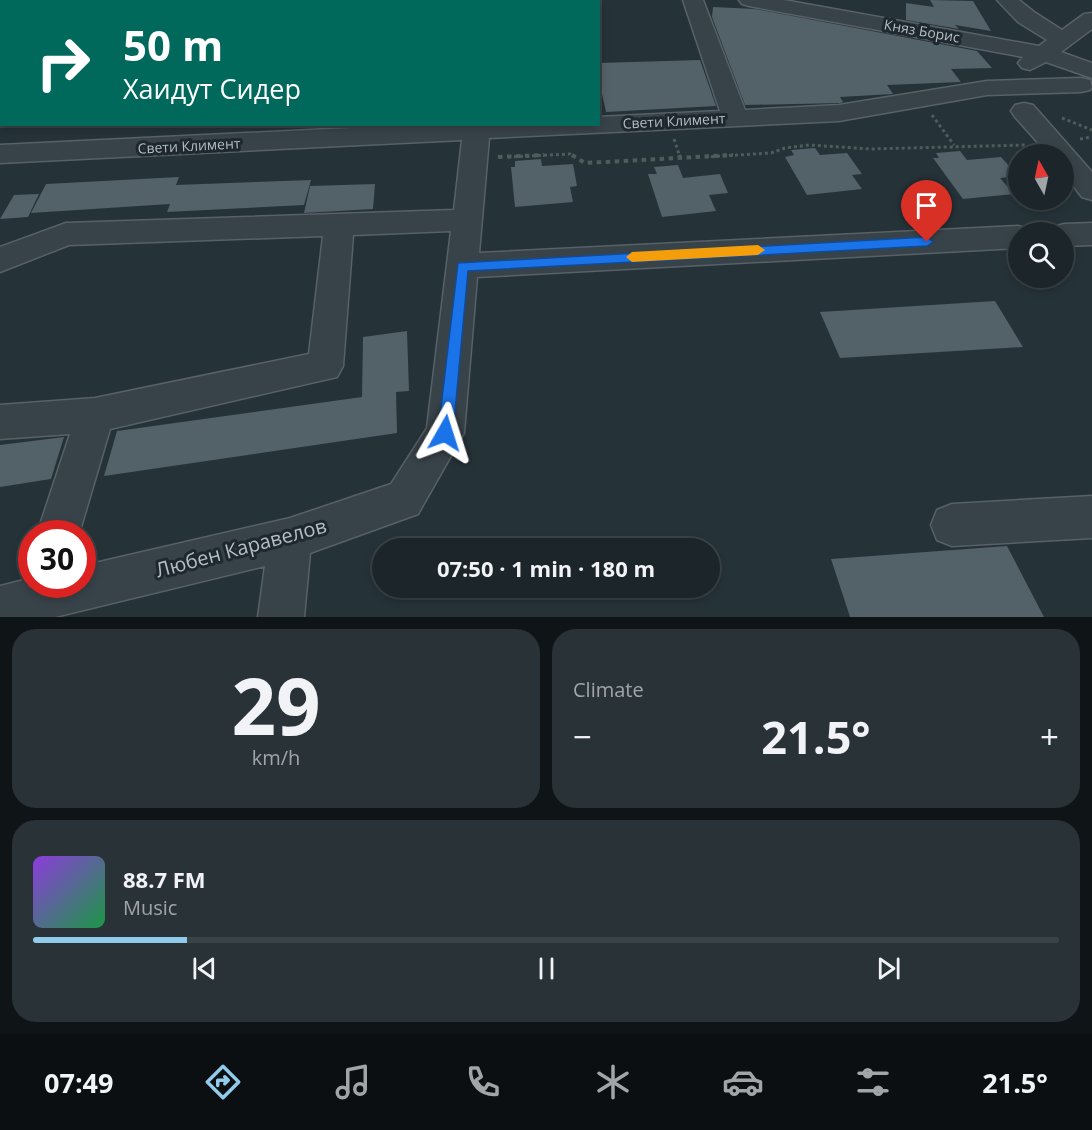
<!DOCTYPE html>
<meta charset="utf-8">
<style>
body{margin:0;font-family:"Open Sans",sans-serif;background:#293236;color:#f1f3f6;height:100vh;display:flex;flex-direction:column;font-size:22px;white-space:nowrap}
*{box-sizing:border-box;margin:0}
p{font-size:20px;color:#a0a5a8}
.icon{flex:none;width:33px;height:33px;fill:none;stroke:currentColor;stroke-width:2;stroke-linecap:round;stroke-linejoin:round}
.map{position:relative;height:617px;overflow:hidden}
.sheet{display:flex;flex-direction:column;gap:12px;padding:12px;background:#0f1517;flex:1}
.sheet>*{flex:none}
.hud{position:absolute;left:0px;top:0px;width:600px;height:126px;box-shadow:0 3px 9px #0003,0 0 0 2px #3a4347;background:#00695c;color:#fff;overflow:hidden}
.needle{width:39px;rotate:351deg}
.buttons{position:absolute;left:1008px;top:144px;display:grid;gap:12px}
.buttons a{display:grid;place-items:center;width:66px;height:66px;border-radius:50%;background:#1c262a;box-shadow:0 3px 9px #0003,0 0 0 2px #3a4347;font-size:30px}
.speed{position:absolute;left:18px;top:520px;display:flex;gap:12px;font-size:30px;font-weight:700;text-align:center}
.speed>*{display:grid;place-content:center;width:78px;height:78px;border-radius:50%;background:#1c262a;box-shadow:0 3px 9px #0003,0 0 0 2px #3a4347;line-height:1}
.speed .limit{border:9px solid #d22;background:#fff;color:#111}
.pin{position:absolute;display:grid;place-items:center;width:51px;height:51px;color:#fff;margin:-62px -26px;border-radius:50% 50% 50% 0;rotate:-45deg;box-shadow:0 0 6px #0007}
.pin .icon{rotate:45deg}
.me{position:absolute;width:66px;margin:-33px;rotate:6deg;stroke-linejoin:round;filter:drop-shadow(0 0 4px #0008)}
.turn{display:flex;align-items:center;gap:21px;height:126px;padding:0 24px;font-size:27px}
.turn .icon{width:78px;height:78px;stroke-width:2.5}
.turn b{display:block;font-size:42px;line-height:51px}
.big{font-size:45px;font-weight:700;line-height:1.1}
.sheet .widget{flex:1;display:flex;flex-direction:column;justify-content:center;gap:9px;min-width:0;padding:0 21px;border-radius:24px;background:#293236}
.sheet .dial{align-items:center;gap:0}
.dial b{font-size:78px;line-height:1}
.song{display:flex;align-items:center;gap:18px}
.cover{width:72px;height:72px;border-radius:9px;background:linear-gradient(135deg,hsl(270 70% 55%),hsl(140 70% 35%))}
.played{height:6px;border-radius:3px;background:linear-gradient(90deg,#92caeb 15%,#3a4347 15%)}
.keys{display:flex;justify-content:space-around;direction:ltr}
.heat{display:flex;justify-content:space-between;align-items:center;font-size:33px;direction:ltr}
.sheet .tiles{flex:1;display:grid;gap:12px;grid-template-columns:1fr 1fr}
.widget:last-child{grid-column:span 2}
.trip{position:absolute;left:372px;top:538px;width:348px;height:60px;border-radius:30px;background:#1c262a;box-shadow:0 3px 9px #0003,0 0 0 2px #3a4347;font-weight:700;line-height:60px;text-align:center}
.dock{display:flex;height:96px;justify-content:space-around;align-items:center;background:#0b0f11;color:#a0a5a8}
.dock .icon{width:42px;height:42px}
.dock .on{color:#92caeb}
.dock b{font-size:27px;color:#f1f3f6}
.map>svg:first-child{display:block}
.building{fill:#536168}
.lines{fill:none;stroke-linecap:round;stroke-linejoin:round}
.minor-casing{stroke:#576167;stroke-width:3}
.path-far1{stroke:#4c5d5b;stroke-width:3;stroke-dasharray:3 3;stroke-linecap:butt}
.path{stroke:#4c5d5b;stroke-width:4;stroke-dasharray:4.5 4.5;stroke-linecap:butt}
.minor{fill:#384349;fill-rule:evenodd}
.route{fill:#1a73e8;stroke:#114b97;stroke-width:1.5}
.slow{fill:#f59e0b}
.labels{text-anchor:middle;stroke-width:6;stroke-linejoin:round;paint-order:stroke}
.far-street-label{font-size:14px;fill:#b4bec4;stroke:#1e282e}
.near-street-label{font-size:20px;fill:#b4bec4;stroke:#1e282e}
</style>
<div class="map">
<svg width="1092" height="617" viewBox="0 0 1092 617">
<rect width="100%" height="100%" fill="#253238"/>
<path class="building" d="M930,0l43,1 18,30 -36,-6 4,4 -53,-9v-17l28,4z
M713,7l42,2 222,42 15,17 -41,1 10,13 -74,3 6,9 -53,3 3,5 -3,1 -95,2 -33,-88z
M700,60l16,46 -110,6 -8,-36v-13z
M815,148l5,7 27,-2 15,21 -10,1 10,14 -55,6 -22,-38 9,-2 -3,-5z
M960,151l7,9 34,-3 17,19 -18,2 14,16 -51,5 -30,-41h6l-3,-5z
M541,159l1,7 31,-2 4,22 -7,1 3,15 -58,5 -4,-40h4v-6z
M678,165l5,13 37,-4 8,19 -19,2 7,16 -54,6 -14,-43h9l-3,-7z
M179,177l-3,8 135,-5 -7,25 -137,7 3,-8 -139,9 15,-29z
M375,184l-2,25 -69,4 6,-27z
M39,194l-11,23 -28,2 14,-24z
M995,301l28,46 -183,11 -20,-46z
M407,331l2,60 -13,1 1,41 -293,43 13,-45 245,-34 1,-60z
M64,437l-13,42 -51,8v-42z
M1007,546l37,71h-194l-19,-58z"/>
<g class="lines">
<defs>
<path id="minor" d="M22,0h20l-21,2z
M176,0h21l-22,2z
M298,0h20l-21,2z
M355,0h46l-47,2z
M485,0h20v2h-20z
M683,0h20l42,110 94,-5 148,-24 94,-3 9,2 2,7 -2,3 -9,2 -94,3 -148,26 -350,17 -10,115 539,-27 11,3 2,3h-13v16l-541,29 -13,156 -46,81 -108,39 -6,64h-46l7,-51 -210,51h-55v-31l32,-8v7h50v-19l208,-48 101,-34 36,-56 24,-197 -98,4 -10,131 -6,11 -227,52 -31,105h-42l33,-100 -70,5v-34l95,-7 214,-44 14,-118 -254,9 -69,27v-25l66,-24 388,-13 8,-70 -462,23v-18l432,-21h166v-7l122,-6z
M739,0h45l255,46 8,-6 -29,-18 -21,-22h22l15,12 28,18 22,-16 8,-1v16l-31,23 31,11v15l-46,-16 -16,8 -8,-2 -4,-5 5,-6 -274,-51 -7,-2z
M0,13h2v12h-2z
M2,51v18h-2v-17z
M1024,103l9,2 59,67v28l-10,-3 -18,-23v-20h-16l-33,-37 -4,-6 4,-6z
M1092,223v22l-28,1v-14h-14l3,-5 11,-3z
M1092,496v42l-140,8 -15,-6 -6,-15 6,-15 15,-6z"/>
</defs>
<use href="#minor" class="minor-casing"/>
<path class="path-far1" d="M932,115l22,30
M1062,118l30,12
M674,139l6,18
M1080,139l12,-2
M508,157l62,-3 4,3
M705,157l66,-4 14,-5 24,-3 62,4 154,-4"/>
<path class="path" d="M572,155l13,8 148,-8
M679,155l1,3
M498,157l46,-2"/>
<use href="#minor" class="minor"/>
</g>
<path class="route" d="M927,237l6,5 -6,4 -459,25 -15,162 -2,5 -6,2 -5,-2 -2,-5 20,-170z"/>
<path class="slow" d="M758,245l7,5 -7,5 -126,7 -6,-5 6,-5z"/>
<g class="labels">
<g class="far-street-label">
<text transform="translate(922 31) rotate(10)" y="5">Княз Борис</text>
<text transform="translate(674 121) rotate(-3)" y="5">Свети Климент</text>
<text transform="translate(189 146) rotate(-3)" y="5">Свети Климент</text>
</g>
<g class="near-street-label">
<text transform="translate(241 548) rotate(-15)" y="7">Любен Каравелов</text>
</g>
</g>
</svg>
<div class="buttons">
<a><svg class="needle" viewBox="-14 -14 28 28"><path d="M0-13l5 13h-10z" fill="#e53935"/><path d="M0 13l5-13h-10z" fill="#a0a5a8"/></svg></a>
<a><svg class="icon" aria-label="search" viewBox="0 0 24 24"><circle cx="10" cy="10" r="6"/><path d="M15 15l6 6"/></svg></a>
</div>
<div class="speed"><div class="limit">30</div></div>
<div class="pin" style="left:927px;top:242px;background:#d93025"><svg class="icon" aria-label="arrive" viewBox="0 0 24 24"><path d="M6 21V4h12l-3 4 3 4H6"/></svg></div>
<svg class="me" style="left:445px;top:433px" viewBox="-20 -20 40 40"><path d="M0-17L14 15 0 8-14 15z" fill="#1a73e8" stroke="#fff" stroke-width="4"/></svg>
<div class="trip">07:50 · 1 min · 180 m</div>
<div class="hud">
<div class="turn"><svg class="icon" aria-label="right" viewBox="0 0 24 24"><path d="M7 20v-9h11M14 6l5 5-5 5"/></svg><div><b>50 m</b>Хаидут Сидер</div></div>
</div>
</div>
<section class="sheet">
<div class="tiles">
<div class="widget dial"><b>29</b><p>km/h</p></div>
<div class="widget"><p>Climate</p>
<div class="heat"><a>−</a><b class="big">21.5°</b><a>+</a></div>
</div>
<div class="widget">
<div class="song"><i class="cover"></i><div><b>88.7 FM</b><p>Music</p></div></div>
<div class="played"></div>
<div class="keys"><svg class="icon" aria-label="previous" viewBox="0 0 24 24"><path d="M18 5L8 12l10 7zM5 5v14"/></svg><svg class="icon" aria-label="pause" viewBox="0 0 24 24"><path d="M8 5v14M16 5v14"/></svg><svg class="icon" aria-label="next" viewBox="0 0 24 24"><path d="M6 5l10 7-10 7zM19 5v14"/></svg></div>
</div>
</div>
</section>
<nav class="dock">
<b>07:49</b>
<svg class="icon on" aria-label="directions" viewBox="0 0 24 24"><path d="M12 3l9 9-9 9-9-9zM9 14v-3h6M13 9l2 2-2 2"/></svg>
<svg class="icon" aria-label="music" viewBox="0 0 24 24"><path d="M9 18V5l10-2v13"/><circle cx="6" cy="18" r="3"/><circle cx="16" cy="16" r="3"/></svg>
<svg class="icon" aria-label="phone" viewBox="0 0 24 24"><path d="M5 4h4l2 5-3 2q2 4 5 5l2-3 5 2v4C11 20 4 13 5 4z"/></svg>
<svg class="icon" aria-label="climate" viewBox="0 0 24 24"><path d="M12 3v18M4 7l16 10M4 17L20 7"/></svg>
<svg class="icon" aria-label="car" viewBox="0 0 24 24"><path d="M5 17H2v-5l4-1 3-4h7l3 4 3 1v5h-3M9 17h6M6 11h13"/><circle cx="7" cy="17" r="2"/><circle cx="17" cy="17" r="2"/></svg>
<svg class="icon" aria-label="filters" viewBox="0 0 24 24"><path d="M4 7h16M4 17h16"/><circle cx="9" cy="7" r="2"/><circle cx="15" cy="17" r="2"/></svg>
<b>21.5°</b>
</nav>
